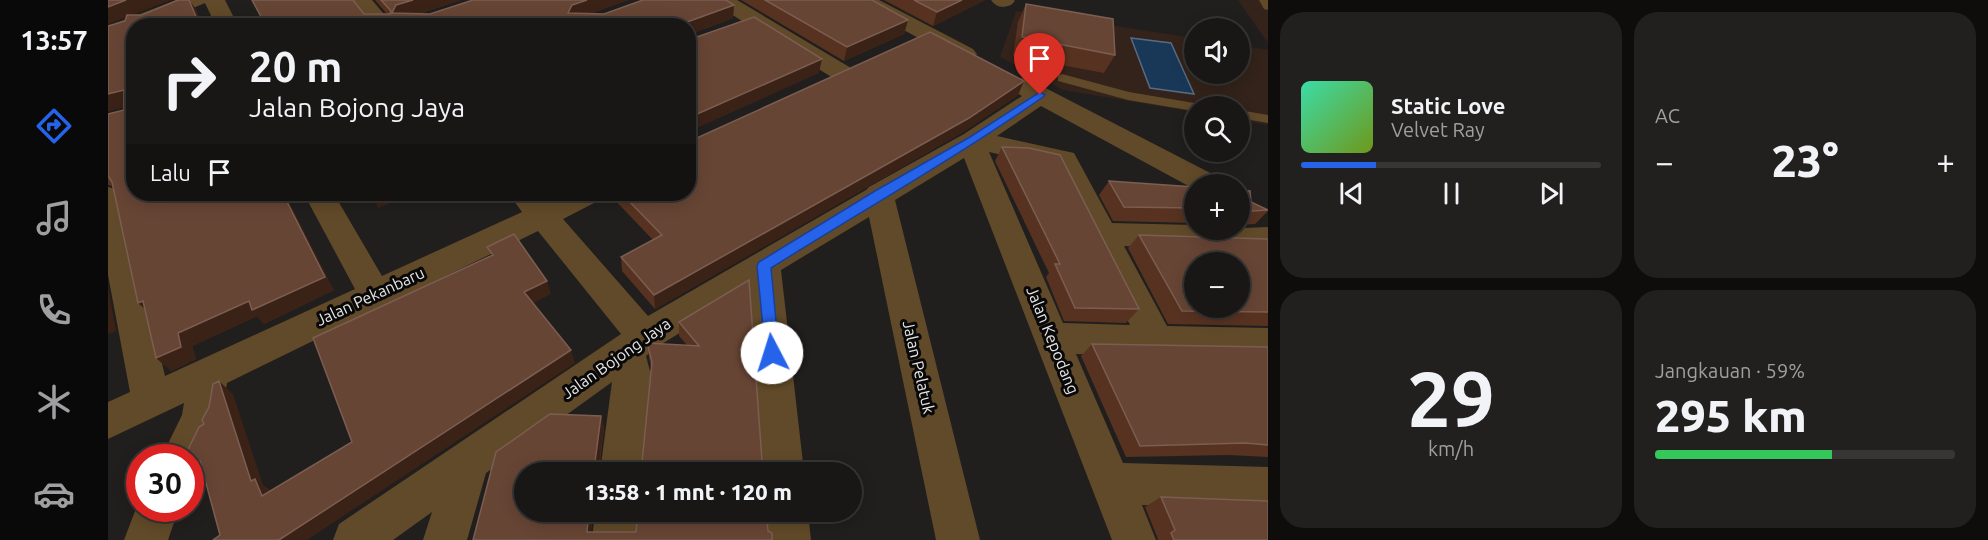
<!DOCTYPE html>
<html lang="id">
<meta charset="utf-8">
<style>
body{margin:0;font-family:Ubuntu,sans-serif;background:#22201f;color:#f1f3f6;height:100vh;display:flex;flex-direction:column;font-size:22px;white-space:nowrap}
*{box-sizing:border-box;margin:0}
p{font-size:20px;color:#9f9fa1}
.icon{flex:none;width:33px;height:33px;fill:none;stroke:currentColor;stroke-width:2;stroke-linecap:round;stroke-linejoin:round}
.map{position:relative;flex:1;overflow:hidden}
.side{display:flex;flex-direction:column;gap:12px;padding:12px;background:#0e0d0c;width:720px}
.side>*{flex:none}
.top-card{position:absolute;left:18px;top:18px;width:570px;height:183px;border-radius:24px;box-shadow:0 3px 15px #0003,0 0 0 2px #373635;background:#191716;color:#f1f3f6;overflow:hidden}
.fabs{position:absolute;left:1076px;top:18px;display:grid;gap:12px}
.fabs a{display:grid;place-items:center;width:66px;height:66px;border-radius:50%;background:#191716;box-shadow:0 3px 15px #0003,0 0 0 2px #373635;font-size:30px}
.speed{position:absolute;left:18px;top:444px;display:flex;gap:12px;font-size:30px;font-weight:700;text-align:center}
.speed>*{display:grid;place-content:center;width:78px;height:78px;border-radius:50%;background:#191716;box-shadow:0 3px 15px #0003,0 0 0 2px #373635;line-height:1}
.speed .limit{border:9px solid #d22;background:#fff;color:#111}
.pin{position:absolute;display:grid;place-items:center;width:51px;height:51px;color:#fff;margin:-62px -26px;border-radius:50% 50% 50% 0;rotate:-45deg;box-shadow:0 0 6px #0007}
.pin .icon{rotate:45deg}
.me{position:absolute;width:66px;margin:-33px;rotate:355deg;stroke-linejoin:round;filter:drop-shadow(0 0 4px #0008)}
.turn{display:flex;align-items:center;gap:21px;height:126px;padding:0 24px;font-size:27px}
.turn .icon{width:78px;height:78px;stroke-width:2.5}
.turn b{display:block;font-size:42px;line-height:51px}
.then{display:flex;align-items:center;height:57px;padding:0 24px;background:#0003;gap:12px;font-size:22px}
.big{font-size:45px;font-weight:800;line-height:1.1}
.side .card{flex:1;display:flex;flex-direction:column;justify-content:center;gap:9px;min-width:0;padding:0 21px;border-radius:24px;background:#22201f}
.side .dial{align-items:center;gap:0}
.dial b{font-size:78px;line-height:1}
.song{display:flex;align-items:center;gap:18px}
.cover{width:72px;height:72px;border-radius:9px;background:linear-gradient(135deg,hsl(160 70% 55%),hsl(80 70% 35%))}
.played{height:6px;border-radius:3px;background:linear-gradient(90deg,#2563eb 25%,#373635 25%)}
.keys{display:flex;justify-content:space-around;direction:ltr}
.heat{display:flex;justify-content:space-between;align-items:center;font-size:33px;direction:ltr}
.charge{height:9px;border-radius:4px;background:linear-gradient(90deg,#34c759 59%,#373635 0)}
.side .tiles{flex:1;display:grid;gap:12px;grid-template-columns:repeat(2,1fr)}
.trip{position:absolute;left:406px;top:462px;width:348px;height:60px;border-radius:30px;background:#191716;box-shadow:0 3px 15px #0003,0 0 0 2px #373635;font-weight:800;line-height:60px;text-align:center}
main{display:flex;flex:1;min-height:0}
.menu{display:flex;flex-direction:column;width:108px;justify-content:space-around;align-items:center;background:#0a0909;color:#9f9fa1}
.menu .icon{width:42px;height:42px}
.menu .active{color:#2563eb}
.menu b{font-size:27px;color:#f1f3f6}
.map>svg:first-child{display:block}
.education{fill:#33231a}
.water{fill:#193757;stroke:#576c82;stroke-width:1.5}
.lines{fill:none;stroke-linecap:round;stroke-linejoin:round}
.lane{fill:#614a29;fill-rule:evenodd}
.street{fill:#614a29;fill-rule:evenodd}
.wall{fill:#573220}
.shaded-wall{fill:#3b2216}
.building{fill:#674535;stroke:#7b5e51;stroke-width:1.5;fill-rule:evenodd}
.route{fill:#2563eb;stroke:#184099;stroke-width:1.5}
.labels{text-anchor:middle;stroke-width:6;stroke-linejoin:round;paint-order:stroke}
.street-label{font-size:16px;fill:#e8e7e6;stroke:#0a0909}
</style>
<main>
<nav class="menu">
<b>13:57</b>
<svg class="icon active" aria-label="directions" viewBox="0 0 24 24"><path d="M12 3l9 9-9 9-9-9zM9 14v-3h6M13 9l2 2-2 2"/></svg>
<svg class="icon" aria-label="music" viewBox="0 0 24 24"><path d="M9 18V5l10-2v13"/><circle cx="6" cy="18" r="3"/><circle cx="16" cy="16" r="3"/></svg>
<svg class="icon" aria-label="phone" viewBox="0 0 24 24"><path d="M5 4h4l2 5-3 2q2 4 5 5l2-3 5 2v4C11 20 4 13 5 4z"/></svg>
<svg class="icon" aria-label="climate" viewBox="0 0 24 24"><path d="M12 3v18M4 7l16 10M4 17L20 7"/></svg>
<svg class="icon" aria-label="car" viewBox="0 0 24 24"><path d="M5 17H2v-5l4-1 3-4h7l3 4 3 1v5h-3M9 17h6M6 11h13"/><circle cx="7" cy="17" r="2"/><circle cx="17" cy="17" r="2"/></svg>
</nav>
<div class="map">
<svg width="1160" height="540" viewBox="0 0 1160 540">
<rect width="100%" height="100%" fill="#211f1e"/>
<path class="education" d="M1130,0h30v44v-1z
M908,11l178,27v36h45v-29l29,5v75l-29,-5v-14h-45v6l-131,-22 -63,-33z"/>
<path class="water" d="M1023,38l40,5 23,51 -44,-6z"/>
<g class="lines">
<path class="lane" d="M1151,0h9v10l-4,-1z
M954,74l67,18 65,11 6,3h-6v5l-66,-11 -70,-19v-6z
M1131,110l29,5v8l-29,-5z"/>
<path class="street" d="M69,0h48l13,26h-22l-11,-23 -55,23h-16v6l-26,9v-15z
M242,0h22l22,26h-23z
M603,0h26l114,68 3,5 -3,5 -9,2 -9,-2 -118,-74z
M744,0h27l94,49 4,5 -4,5 -8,2 -8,-2 -101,-55z
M883,0h23l1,1 -4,4c-8,3 -14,3 -20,-5z
M913,78l9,2 188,97 5,7h-29v5l-153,-83 -44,30 77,17 38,70 82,2v5l74,-3v24l-144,-5 43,80 101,2v30l-192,-4 47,109 145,4v42l-126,-4 14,35h-44l-148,-382 -69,42 85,340h-44l-67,-323 -88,53 23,202h-42l-13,-182 -92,57 -11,9 5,19 -9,97h-42l12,-90 -126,91 -19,67h-44l9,-28 -39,28h-60l6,-16 282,-190 -83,-103 -311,152 -6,35 -25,54 -6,2v-16h-29l21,-43 2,-12 -76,36v-37l22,-10 -22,-117v-88l11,3 4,7 42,179 190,-87 -51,-95h30l48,82 140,-64 -13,-18h31l7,7 16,-7h40l-5,7 -35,18 85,97 218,-126 3,-3 95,-53 58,-38 -10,-6 -3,-5 3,-5zM881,152l64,15 77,158 -67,-2z
M32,498v10h39l-11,32h-44z
M487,512h44l-3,28h-44z
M656,512h44l3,28h-44z"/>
</g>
<path class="wall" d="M63,0l-40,15 65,-6 -62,17 200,264 -70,34 -7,-8 -65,30 4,13 -25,12 -27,-63 -6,-5 -25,-117 -5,-1v-71l16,-4v-3l-16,4v-85l17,-5 1,-4 -18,7z
M267,0h86l-43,14h12l198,-14 -39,14h15l130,-9 -1,13 -45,17v-9h-422l98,-12h23z
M633,0h131l36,20 -4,14 -60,27z
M776,0h101l-52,26z
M918,4l89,51 -11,18 -91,-17 5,-34z
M916,81l-6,14 -55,37 -308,177 -33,-38 -1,-14 32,-17 -44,-46h79z
M894,147l137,162 -13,14 -62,-2 -18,-44 3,-4 -54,-112z
M1001,181l85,6v36l-81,-2 -14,-26z
M1131,190l12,12 17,7v2l-13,13 -16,1z
M1031,235l129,4v87l-100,-2 -40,-76z
M641,280l13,181 6,2 1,9h-244v40h68l-2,20h45l2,-20h128l2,19 4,2v7h-299l23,-88 54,-38 51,2 3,12 -4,34h42l9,-94 -2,-11 -2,-14 40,2 -8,-9v-14z
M984,344l176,3v110l-40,-2 -102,2 -45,-101z
M1053,497l107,43h-111l1,-1 -13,-32z"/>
<path class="shaded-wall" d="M18,0h45l-63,24v-17z
M81,0l7,9 7,17h-3z
M305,0h48l-60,19 -9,-6 4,-8z
M479,0h41l-54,19 -6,-6 4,-8z
M854,0h23l-52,26 4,-14z
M626,5l-1,13 -45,17v-9h-1v-4z
M800,20l-4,14 -60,27 3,-14z
M714,59l-3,14 -131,59v-14z
M916,81l-6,14 -55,37 -308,177 -1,-14z
M16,90l10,15 -26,6v-17z
M175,194h2l49,96 -70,34 -7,-8 -65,30 4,13 -25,12 -15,-13 22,-25z
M263,194h41l-34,14z
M329,194h13l-11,4z
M439,281l4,13 -23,12 -4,-14z
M0,287l8,44 -8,3z
M35,301l10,15 -15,-13z
M463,350l4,13 -268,177h-28z
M111,381l14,13 30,91 6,4 7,17 -14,-10 -11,-15z
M493,416l3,12 -6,44 -3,-10z
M92,461l15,11 -15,8 -10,-6v-8z
M481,512h4l-3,28 -3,-8z"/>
<path class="building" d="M0,0h18l-18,7z
M70,0h11l11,26h-66v168h149l42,83 -73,33 -3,-9 -71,32 3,14 -25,11 -13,-57 -5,2 -26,-121 -4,-6v-62l16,-4v-20l-16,4v-68l17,-5 2,-6h15z
M144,0h101l11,14h26l1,-3 -10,-11h32l-17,5 -4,8 38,1 43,-14h114l-15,5 -4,8 36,1 39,-14h83l8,5 -47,17v4h-421z
M657,0h107l36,20 -61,27z
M806,0h48l-25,12z
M918,4l87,15 2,36 -93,-18z
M646,17l68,42 -134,59v-78z
M822,32l94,49 -55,37 -315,177 -33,-38 41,-22 -40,-41h66v-52z
M894,147l27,1 31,7 79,154 -64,-1 -20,-44h5z
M1001,181l85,6v21l-70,-1z
M1131,190l11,1 1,11 17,8 -29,2z
M406,234l33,47 -23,11 47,58 -292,190h-66l7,-5 -20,-74 -10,5v-8h-6l15,-31 5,-3 -2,-4 7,-13 4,-23 6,-3 32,100 4,-2 7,17 90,-54 -39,-104 180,-83 -6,-8z
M1031,235l129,4v73l-86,-1zM1086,262h45v46h-45z
M641,280l13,181 6,2 1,9h-244v40h64l-2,20h49l2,-20h128l2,19 4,2v7h-299l23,-88 54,-38 51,2 -6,46h47l10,-100 -5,-19 52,3 -20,-24z
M984,344l176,3v98l-23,-2 -105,3z
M1053,497l107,4v39h-94l-3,-7 4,-3z"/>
<path class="route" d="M932,92l5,3 -2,2c-88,61 -181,114 -272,171l8,85 -2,5 -5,2 -6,-2 -9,-92 2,-4 116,-71 95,-54z"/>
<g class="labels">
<g class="street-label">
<text transform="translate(262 296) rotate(-25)" y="6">Jalan Pekanbaru</text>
<text transform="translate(945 340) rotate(68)" y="6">Jalan Kepodang</text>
<text transform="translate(508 358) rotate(-35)" y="6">Jalan Bojong Jaya</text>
<text transform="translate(811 367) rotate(77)" y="6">Jalan Pelatuk</text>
</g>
</g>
</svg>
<div class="fabs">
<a><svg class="icon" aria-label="sound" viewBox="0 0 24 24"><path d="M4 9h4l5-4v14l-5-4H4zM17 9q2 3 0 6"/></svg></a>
<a><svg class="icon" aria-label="search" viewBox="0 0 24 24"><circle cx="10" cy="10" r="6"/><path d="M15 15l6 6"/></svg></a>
<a>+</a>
<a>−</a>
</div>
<div class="speed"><div class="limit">30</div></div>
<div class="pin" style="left:932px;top:95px;background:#d93025"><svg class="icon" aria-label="arrive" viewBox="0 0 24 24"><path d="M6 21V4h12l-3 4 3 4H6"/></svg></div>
<svg class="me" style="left:664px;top:353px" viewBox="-20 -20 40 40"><circle r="19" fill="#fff"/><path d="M0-13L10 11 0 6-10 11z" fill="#2563eb"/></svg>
<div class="trip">13:58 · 1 mnt · 120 m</div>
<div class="top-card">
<div class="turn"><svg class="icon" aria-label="right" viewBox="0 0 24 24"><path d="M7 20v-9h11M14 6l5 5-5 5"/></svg><div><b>20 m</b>Jalan Bojong Jaya</div></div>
<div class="then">Lalu<svg class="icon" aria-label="arrive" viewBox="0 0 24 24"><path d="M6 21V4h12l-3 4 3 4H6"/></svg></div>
</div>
</div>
<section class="side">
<div class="tiles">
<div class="card">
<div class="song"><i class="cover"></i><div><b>Static Love</b><p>Velvet Ray</p></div></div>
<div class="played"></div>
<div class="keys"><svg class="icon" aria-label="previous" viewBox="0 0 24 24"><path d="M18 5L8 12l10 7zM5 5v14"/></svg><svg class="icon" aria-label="pause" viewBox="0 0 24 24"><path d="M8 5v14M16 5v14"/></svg><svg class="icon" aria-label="next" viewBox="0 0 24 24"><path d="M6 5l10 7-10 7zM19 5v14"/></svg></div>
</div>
<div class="card"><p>AC</p>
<div class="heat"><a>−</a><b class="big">23°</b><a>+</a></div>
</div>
<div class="card dial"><b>29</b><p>km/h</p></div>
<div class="card"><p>Jangkauan · 59%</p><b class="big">295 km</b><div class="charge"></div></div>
</div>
</section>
</main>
